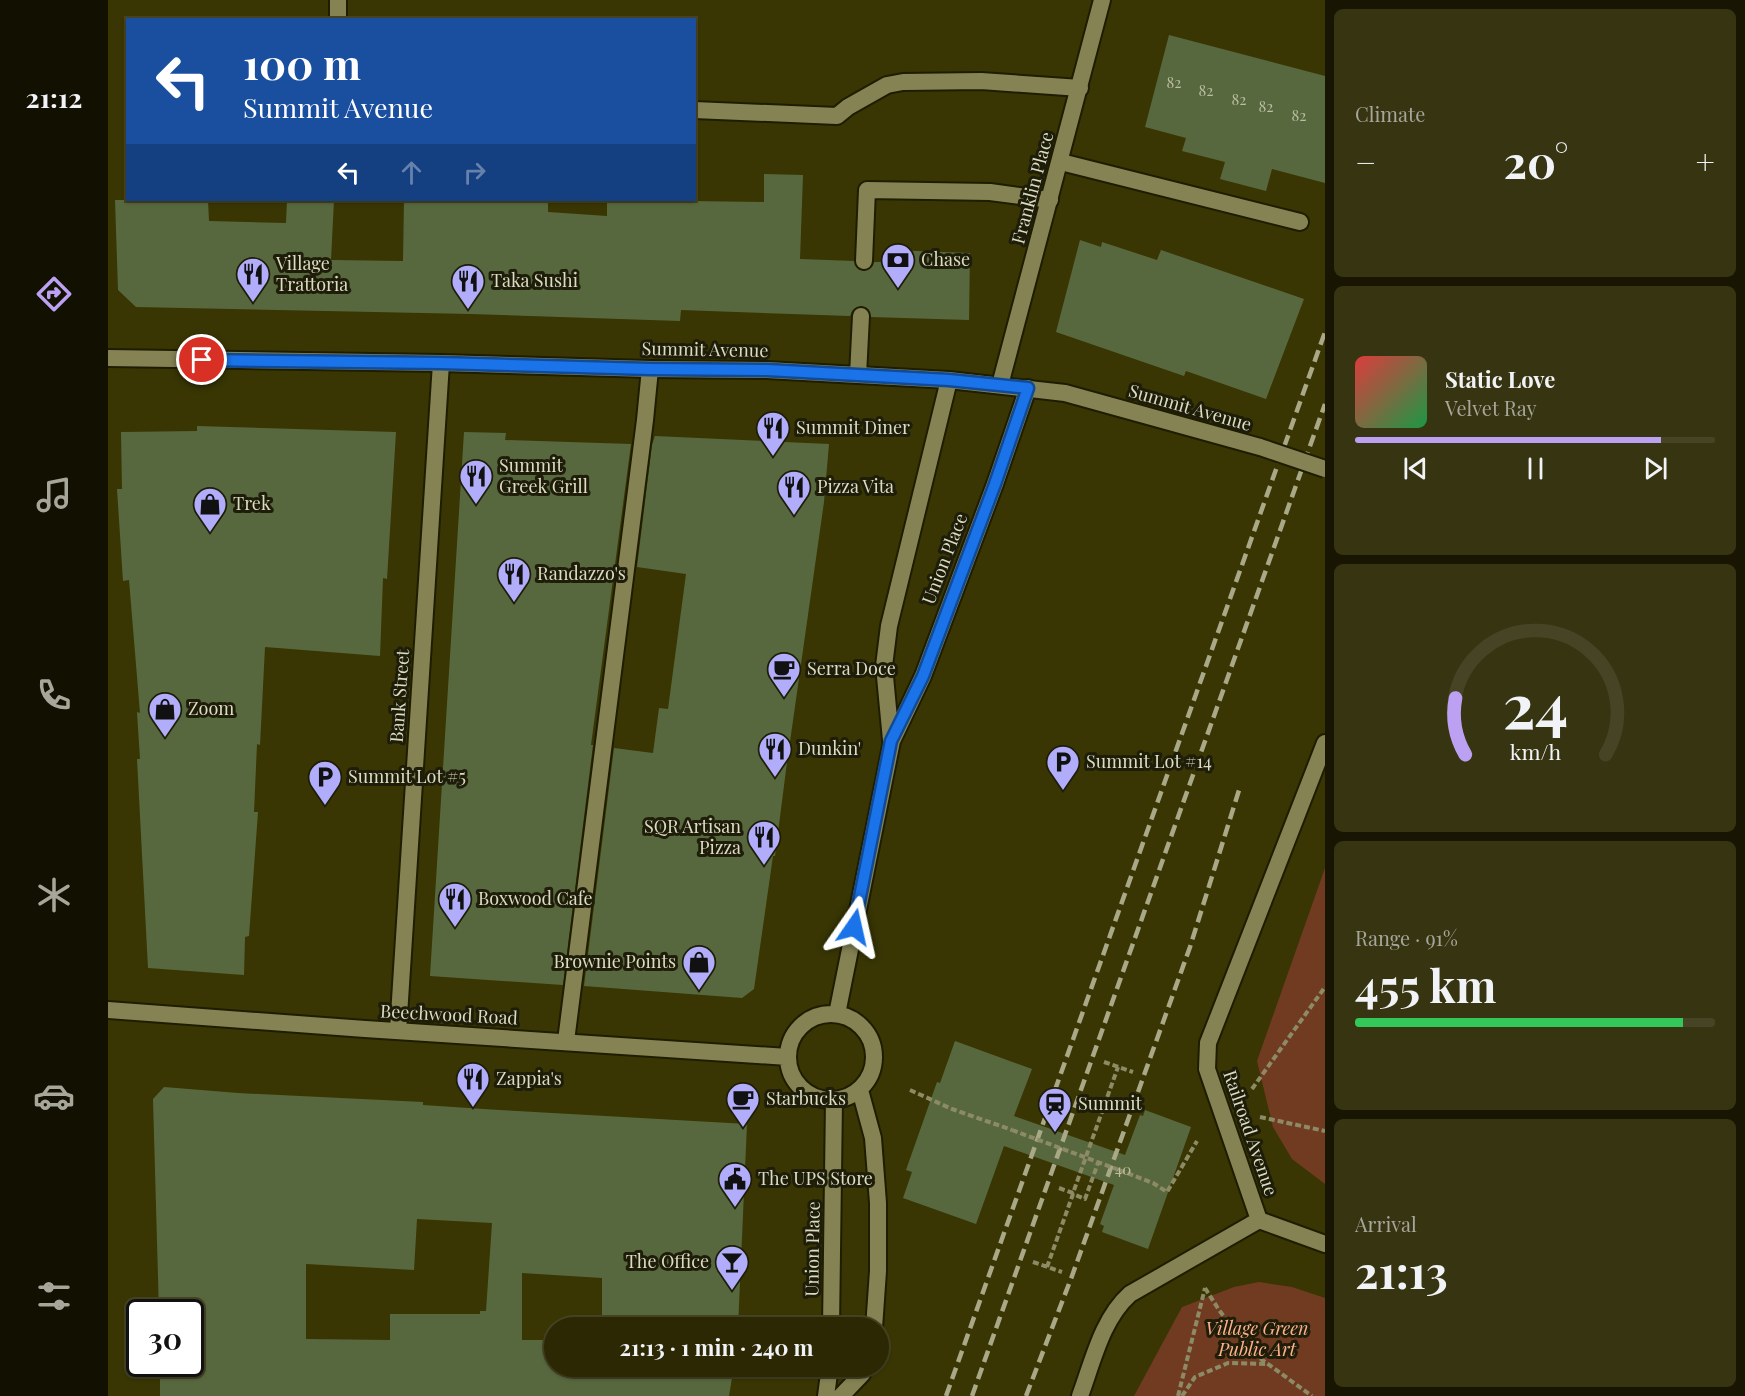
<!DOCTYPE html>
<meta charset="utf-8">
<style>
body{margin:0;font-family:"Playfair Display",serif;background:#373412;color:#f1f3f6;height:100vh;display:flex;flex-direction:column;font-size:22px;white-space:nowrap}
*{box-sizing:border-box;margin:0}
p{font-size:20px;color:#a6a69a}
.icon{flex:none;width:33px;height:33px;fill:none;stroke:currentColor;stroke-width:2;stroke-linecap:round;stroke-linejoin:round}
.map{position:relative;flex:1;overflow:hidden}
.panel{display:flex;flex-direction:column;gap:9px;padding:9px;background:#181602;width:420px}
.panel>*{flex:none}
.banner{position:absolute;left:18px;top:18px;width:570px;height:183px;border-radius:0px;box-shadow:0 2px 4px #0004,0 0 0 2px #474425;background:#1a4fa0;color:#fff;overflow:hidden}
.speed{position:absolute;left:18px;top:1299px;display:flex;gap:12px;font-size:30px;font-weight:700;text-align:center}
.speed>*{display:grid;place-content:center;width:78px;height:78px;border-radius:50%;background:#2b2803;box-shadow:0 2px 4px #0004,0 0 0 2px #474425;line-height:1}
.speed .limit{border:3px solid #111;border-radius:9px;background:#fff;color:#111}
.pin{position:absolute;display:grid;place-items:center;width:51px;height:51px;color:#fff;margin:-26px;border:3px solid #fff;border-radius:50%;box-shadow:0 2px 6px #0007}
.me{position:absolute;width:66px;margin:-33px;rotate:11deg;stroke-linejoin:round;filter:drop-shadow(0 0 4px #0008)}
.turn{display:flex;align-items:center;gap:21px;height:126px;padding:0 18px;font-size:27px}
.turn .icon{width:78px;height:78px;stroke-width:2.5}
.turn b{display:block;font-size:42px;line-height:51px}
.lanes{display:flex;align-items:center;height:57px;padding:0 18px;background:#0003;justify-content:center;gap:30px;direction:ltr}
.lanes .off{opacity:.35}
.big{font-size:45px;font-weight:700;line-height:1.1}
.panel .tile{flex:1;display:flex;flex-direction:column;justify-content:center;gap:9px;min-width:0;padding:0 21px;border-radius:9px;background:#373412}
.panel .dial{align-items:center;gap:0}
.dial svg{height:156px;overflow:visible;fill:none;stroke:#474425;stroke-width:7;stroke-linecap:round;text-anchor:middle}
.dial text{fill:#f1f3f6;stroke:none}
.song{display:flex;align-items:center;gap:18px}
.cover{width:72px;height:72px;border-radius:9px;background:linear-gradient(135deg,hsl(0 70% 55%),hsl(140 70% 35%))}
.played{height:6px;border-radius:3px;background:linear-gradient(90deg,#bca0f2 85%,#474425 85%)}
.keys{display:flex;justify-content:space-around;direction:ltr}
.heat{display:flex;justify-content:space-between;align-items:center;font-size:33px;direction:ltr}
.charge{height:9px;border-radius:4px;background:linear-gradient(90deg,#34c759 91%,#474425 0)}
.trip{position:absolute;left:436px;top:1317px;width:345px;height:60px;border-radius:30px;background:#2b2803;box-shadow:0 2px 4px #0004,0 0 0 2px #474425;font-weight:700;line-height:60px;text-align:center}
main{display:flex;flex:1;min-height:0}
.dock{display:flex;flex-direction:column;width:108px;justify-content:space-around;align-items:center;background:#111001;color:#a6a69a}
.dock .icon{width:42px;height:42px}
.dock .current{color:#bca0f2}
.dock b{font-size:27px;color:#f1f3f6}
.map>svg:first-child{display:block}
.green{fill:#703b21}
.building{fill:#58683e;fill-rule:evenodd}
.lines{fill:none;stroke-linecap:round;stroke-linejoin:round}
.service-casing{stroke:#1f1d00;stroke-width:20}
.minor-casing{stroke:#1f1d00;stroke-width:20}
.tertiary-casing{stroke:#1f1d00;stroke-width:20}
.path{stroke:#8d8b66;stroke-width:4;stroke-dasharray:6 3;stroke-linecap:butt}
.service{stroke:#858354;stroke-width:16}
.minor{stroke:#858354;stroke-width:16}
.tertiary{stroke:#858354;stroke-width:16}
.rail{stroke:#a9a887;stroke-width:4.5;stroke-dasharray:12 6;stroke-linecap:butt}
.tertiary-bridge-casing{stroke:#1f1d00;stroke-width:20;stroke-linecap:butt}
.path-bridge{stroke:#8d8b66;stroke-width:4;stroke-dasharray:6 3;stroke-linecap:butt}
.tertiary-bridge{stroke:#858354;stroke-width:16}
.route-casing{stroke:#114b97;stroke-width:15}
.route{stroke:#1a73e8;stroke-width:10}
.labels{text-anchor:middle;stroke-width:6;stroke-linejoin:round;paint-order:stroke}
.number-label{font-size:15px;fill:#bbbfa2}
.street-label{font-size:18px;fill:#dcdcc3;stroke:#1e1d09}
.poi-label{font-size:18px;fill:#dcdcc3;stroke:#1e1d09;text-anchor:start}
.park-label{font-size:18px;font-style:italic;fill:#ffb18c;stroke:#1e1d09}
</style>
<main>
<nav class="dock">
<b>21:12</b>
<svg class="icon current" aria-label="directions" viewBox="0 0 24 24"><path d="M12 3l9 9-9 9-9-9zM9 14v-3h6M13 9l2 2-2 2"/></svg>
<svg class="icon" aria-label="music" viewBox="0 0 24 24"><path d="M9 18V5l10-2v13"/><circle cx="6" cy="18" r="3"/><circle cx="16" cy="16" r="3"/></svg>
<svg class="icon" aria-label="phone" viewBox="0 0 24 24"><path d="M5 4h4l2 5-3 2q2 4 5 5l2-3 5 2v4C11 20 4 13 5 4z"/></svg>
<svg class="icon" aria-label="climate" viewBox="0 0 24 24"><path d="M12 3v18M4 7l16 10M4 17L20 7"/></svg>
<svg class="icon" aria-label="car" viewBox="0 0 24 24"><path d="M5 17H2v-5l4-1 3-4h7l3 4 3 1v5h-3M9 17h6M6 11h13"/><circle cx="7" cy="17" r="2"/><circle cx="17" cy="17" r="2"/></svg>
<svg class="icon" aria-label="filters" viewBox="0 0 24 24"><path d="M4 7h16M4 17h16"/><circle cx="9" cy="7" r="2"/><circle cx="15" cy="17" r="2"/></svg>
</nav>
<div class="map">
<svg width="1217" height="1396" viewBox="0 0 1217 1396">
<rect width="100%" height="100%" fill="#393604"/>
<path class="green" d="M1217,868v316l-33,-25 -19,-32 -16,-66z
M1151,1282l33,5 33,11v98h-191l48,-89 52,-20z"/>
<path class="building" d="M1061,35l156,41v107l-53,-14 -6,22 -46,-12 5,-17 -43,-11 4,-13 -41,-11z
M656,174l39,1 -3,84 54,2 4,8 6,2 8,-4 2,-5h16l1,-12 79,3 -1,67 -98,-3 -4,-9 -6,-2 -8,4 -3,6 -169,-6 -1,11 -209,-7 -335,-7 -18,-17 -3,-90h93l1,21 77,2 1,-23h47l-3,60 72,1 1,-61h144v12l59,4v-16l157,2z
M972,240l21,7 1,-5 55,18 4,-10 143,49 -38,100 -80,-28 -2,5 -128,-44z
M89,426l199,6 -9,147 -4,-1 -3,78 -115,-9 -5,98 -3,-1 -3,68h4l-9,124 -4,1 -1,38 -96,-7 -11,-209h3l-3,-47 3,1 -11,-133 -6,1 -6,-92h5l-1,-57 76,-1z
M356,432l42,1 -1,7 126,4 -40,301h2l-30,240 -133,-9z
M547,436l174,8 -5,58 -38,268 -11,86h-2l-19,133 -12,9 -158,-12 30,-238 39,5 6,-45 9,1 18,-135 -49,-7 15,-122z
M847,1041l77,28 -18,47 111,39 15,-40 3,1 2,-6 46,17 -43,122 -46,-17 2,-6 -4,-2 14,-39 -110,-39 -28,78 -73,-26 9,-26 -6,-2 31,-88 3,1z
M56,1087l74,6 185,9v3l76,5 248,14 -9,204h-136v-50l-80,-5v67h33v26h179l-5,30h-569v-32h30v-52h-31l-6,-213zM309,1219l75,4 -6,88h-6v3h-90v26l-84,-1v-75l108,6z"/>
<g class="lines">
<defs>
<path id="service" d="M230,0v20
M586,110l143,6 11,-9 39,-22 16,-3 78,-1 99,7
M953,162l239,60
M756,261l3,-71 123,2 60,8
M750,375l3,-59
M458,1041l79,-621 5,-51"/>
<path id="minor" d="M892,385l102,-385
M783,740l-7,-74 5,-40 60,-246
M0,1010l257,19 423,28
M729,1014l55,-273 31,-65 72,-192 33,-96
M680 1057a43 43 0 1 1 86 0a43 43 0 1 1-86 0Z
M290,1031l43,-668
M752,1090l13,48 5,65v68l-4,57
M1151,1220l-52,-151 1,-26 117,-300
M1151,1220l66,24
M723,1328l3,-228
M718,1396l4,-30
M733,1396l21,-22 2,-8
M972,1396c13,-35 22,-77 50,-102l129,-74"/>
<path id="tertiary" d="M0,358l333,5 209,6 117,1 182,10 116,13 195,54"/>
</defs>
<use href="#service" class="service-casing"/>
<use href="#minor" class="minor-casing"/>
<use href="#tertiary" class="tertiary-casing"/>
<path class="path" d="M996,1062l29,10
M1144,1089l73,-102
M802,1090l42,19 60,21
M1152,1117l65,14
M1011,1170l34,13 14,9 30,-51
M951,1188l14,5 45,-126
M925,1262l29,10
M939,1267l26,-73 12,5 13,-36
M1097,1288l14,22 31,41 62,45
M1070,1396l27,-108
M1074,1396l13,-19 33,-14 39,1"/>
<use href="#service" class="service"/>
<use href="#minor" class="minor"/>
<use href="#tertiary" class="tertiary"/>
<path class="rail" d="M838,1396l379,-1064
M864,1396l353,-992
M918,1396l46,-120 118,-329 50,-160"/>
<defs>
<path id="tertiary-bridge" d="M1152,447l65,22"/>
</defs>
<use href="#tertiary-bridge" class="tertiary-bridge-casing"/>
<path class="path-bridge" d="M904,1130l107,40"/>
<use href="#tertiary-bridge" class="tertiary-bridge"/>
</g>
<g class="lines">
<defs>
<path id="route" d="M94,360l239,3 209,6 117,1 182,10 79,8 -33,96 -72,192 -32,65 -37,186"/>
</defs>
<use href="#route" class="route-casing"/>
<use href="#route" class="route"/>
</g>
<defs>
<symbol id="bank-pin" viewBox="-11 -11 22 30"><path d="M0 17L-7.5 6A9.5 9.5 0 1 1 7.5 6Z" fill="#b1adfa" stroke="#1e1d09"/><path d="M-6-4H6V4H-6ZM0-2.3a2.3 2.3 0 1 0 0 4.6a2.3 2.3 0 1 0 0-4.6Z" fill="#111"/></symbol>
<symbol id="restaurant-pin" viewBox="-11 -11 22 30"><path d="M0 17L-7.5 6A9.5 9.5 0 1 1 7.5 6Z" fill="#b1adfa" stroke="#1e1d09"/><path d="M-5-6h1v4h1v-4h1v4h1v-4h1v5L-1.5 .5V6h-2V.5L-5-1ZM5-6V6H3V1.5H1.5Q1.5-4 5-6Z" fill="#111"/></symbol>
<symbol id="shop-pin" viewBox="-11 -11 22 30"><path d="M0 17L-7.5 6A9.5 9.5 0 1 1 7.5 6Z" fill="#b1adfa" stroke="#1e1d09"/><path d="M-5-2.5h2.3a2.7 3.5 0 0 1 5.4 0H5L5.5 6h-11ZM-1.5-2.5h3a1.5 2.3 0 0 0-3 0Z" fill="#111"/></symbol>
<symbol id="cafe-pin" viewBox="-11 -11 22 30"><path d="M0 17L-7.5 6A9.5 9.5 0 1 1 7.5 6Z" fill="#b1adfa" stroke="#1e1d09"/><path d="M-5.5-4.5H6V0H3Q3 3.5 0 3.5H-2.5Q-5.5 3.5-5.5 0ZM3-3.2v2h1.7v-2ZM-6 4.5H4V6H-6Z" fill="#111"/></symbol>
<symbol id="parking-pin" viewBox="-11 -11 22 30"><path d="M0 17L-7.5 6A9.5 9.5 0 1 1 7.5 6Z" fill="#b1adfa" stroke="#1e1d09"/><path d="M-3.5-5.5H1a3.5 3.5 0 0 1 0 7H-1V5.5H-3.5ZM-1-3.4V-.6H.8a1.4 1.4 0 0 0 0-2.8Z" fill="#111"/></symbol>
<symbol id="station-pin" viewBox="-11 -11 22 30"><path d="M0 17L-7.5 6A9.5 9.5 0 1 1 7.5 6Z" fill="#b1adfa" stroke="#1e1d09"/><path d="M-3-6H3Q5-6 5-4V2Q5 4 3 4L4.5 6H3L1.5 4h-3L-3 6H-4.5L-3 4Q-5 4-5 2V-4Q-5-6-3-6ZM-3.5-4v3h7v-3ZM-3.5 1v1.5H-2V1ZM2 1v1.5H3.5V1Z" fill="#111"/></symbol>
<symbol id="civic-pin" viewBox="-11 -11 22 30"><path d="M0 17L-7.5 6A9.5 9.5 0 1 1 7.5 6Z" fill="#b1adfa" stroke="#1e1d09"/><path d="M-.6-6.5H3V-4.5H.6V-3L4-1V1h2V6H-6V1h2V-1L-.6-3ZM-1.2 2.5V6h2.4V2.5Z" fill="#111"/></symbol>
<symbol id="bar-pin" viewBox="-11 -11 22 30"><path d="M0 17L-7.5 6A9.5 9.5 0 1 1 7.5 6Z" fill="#b1adfa" stroke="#1e1d09"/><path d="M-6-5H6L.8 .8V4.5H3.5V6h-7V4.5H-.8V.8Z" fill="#111"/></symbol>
</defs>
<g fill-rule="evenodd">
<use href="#bank-pin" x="771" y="241" width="38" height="52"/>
<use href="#restaurant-pin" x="126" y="255" width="38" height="52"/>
<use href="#restaurant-pin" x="341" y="262" width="38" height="52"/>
<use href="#restaurant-pin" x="646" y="409" width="38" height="52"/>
<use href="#restaurant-pin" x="349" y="457" width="38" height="52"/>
<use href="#restaurant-pin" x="667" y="468" width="38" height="52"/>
<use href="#shop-pin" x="83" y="485" width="38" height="52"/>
<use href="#restaurant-pin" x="387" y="555" width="38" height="52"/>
<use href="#cafe-pin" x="657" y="650" width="38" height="52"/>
<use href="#shop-pin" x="38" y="690" width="38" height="52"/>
<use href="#restaurant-pin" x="648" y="730" width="38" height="52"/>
<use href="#parking-pin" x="936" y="743" width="38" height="52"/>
<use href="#parking-pin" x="198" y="758" width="38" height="52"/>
<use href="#restaurant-pin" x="637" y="818" width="38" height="52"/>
<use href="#restaurant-pin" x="328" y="880" width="38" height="52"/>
<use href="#shop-pin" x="572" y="943" width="38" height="52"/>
<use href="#restaurant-pin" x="346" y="1060" width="38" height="52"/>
<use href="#cafe-pin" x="616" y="1080" width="38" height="52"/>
<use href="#station-pin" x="928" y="1085" width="38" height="52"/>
<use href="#civic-pin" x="608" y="1160" width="38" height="52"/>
<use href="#bar-pin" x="605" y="1243" width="38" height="52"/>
</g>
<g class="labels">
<g class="number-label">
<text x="1066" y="88">82</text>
<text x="1098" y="96">82</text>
<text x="1131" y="105">82</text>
<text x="1158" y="112">82</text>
<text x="1191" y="121">82</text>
<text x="1015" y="1175">40</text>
</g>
<g class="street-label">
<text transform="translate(925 188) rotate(-75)" y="6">Franklin Place</text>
<text transform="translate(597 350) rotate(1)" y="6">Summit Avenue</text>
<text transform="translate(1082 408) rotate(16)" y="6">Summit Avenue</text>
<text transform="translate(837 559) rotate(-69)" y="6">Union Place</text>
<text transform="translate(292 696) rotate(-86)" y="6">Bank Street</text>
<text transform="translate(341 1015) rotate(3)" y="6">Beechwood Road</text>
<text transform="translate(1142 1133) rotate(71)" y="6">Railroad Avenue</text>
<text transform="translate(705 1249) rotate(-89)" y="6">Union Place</text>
</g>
<g class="poi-label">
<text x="813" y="266">Chase</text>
<text x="168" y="270">Village<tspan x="168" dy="21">Trattoria</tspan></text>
<text x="383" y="287">Taka Sushi</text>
<text x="688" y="434">Summit Diner</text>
<text x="391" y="472">Summit<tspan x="391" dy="21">Greek Grill</tspan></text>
<text x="709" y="493">Pizza Vita</text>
<text x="125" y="510">Trek</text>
<text x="429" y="580">Randazzo's</text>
<text x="699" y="675">Serra Doce</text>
<text x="80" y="715">Zoom</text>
<text x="690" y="755">Dunkin'</text>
<text x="978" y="768">Summit Lot #14</text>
<text x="240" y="783">Summit Lot #5</text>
<text x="633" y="833" text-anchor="end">SQR Artisan<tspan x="633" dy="21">Pizza</tspan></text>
<text x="370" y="905">Boxwood Cafe</text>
<text x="568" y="968" text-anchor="end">Brownie Points</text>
<text x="388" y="1085">Zappia's</text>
<text x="658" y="1105">Starbucks</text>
<text x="970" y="1110">Summit</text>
<text x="650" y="1185">The UPS Store</text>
<text x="601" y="1268" text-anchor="end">The Office</text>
</g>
<g class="park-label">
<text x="1149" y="1335">Village Green<tspan x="1149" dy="21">Public Art</tspan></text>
</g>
</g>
</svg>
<div class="speed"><div class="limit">30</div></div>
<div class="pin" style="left:94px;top:360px;background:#d93025"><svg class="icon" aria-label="arrive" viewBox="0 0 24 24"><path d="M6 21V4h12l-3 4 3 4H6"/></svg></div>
<svg class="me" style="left:746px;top:927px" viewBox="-20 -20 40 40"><path d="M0-17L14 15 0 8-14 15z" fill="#1a73e8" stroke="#fff" stroke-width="4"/></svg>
<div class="trip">21:13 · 1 min · 240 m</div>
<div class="banner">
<div class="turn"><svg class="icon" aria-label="left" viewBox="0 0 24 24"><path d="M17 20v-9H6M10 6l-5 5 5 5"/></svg><div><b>100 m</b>Summit Avenue</div></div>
<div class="lanes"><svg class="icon" aria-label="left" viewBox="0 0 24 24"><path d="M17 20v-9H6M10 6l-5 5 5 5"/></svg><svg class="icon off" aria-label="ahead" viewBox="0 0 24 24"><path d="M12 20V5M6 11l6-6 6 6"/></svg><svg class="icon off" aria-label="right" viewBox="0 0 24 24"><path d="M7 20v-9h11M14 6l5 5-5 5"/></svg></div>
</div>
</div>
<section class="panel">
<div class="tile"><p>Climate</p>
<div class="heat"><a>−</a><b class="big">20°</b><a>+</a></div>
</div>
<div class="tile">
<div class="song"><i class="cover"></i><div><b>Static Love</b><p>Velvet Ray</p></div></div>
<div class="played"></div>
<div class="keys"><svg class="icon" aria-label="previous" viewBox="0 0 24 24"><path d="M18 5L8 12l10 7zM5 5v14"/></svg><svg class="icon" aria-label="pause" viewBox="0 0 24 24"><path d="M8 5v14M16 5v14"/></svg><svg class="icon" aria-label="next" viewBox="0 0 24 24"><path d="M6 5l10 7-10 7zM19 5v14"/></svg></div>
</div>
<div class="tile dial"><svg viewBox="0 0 100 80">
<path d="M14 69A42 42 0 1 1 86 69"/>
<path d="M14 69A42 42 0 0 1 9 40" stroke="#bca0f2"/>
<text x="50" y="56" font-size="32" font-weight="700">24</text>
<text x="50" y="72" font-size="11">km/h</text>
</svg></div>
<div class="tile"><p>Range · 91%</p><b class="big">455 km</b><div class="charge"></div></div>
<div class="tile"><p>Arrival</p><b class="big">21:13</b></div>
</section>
</main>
